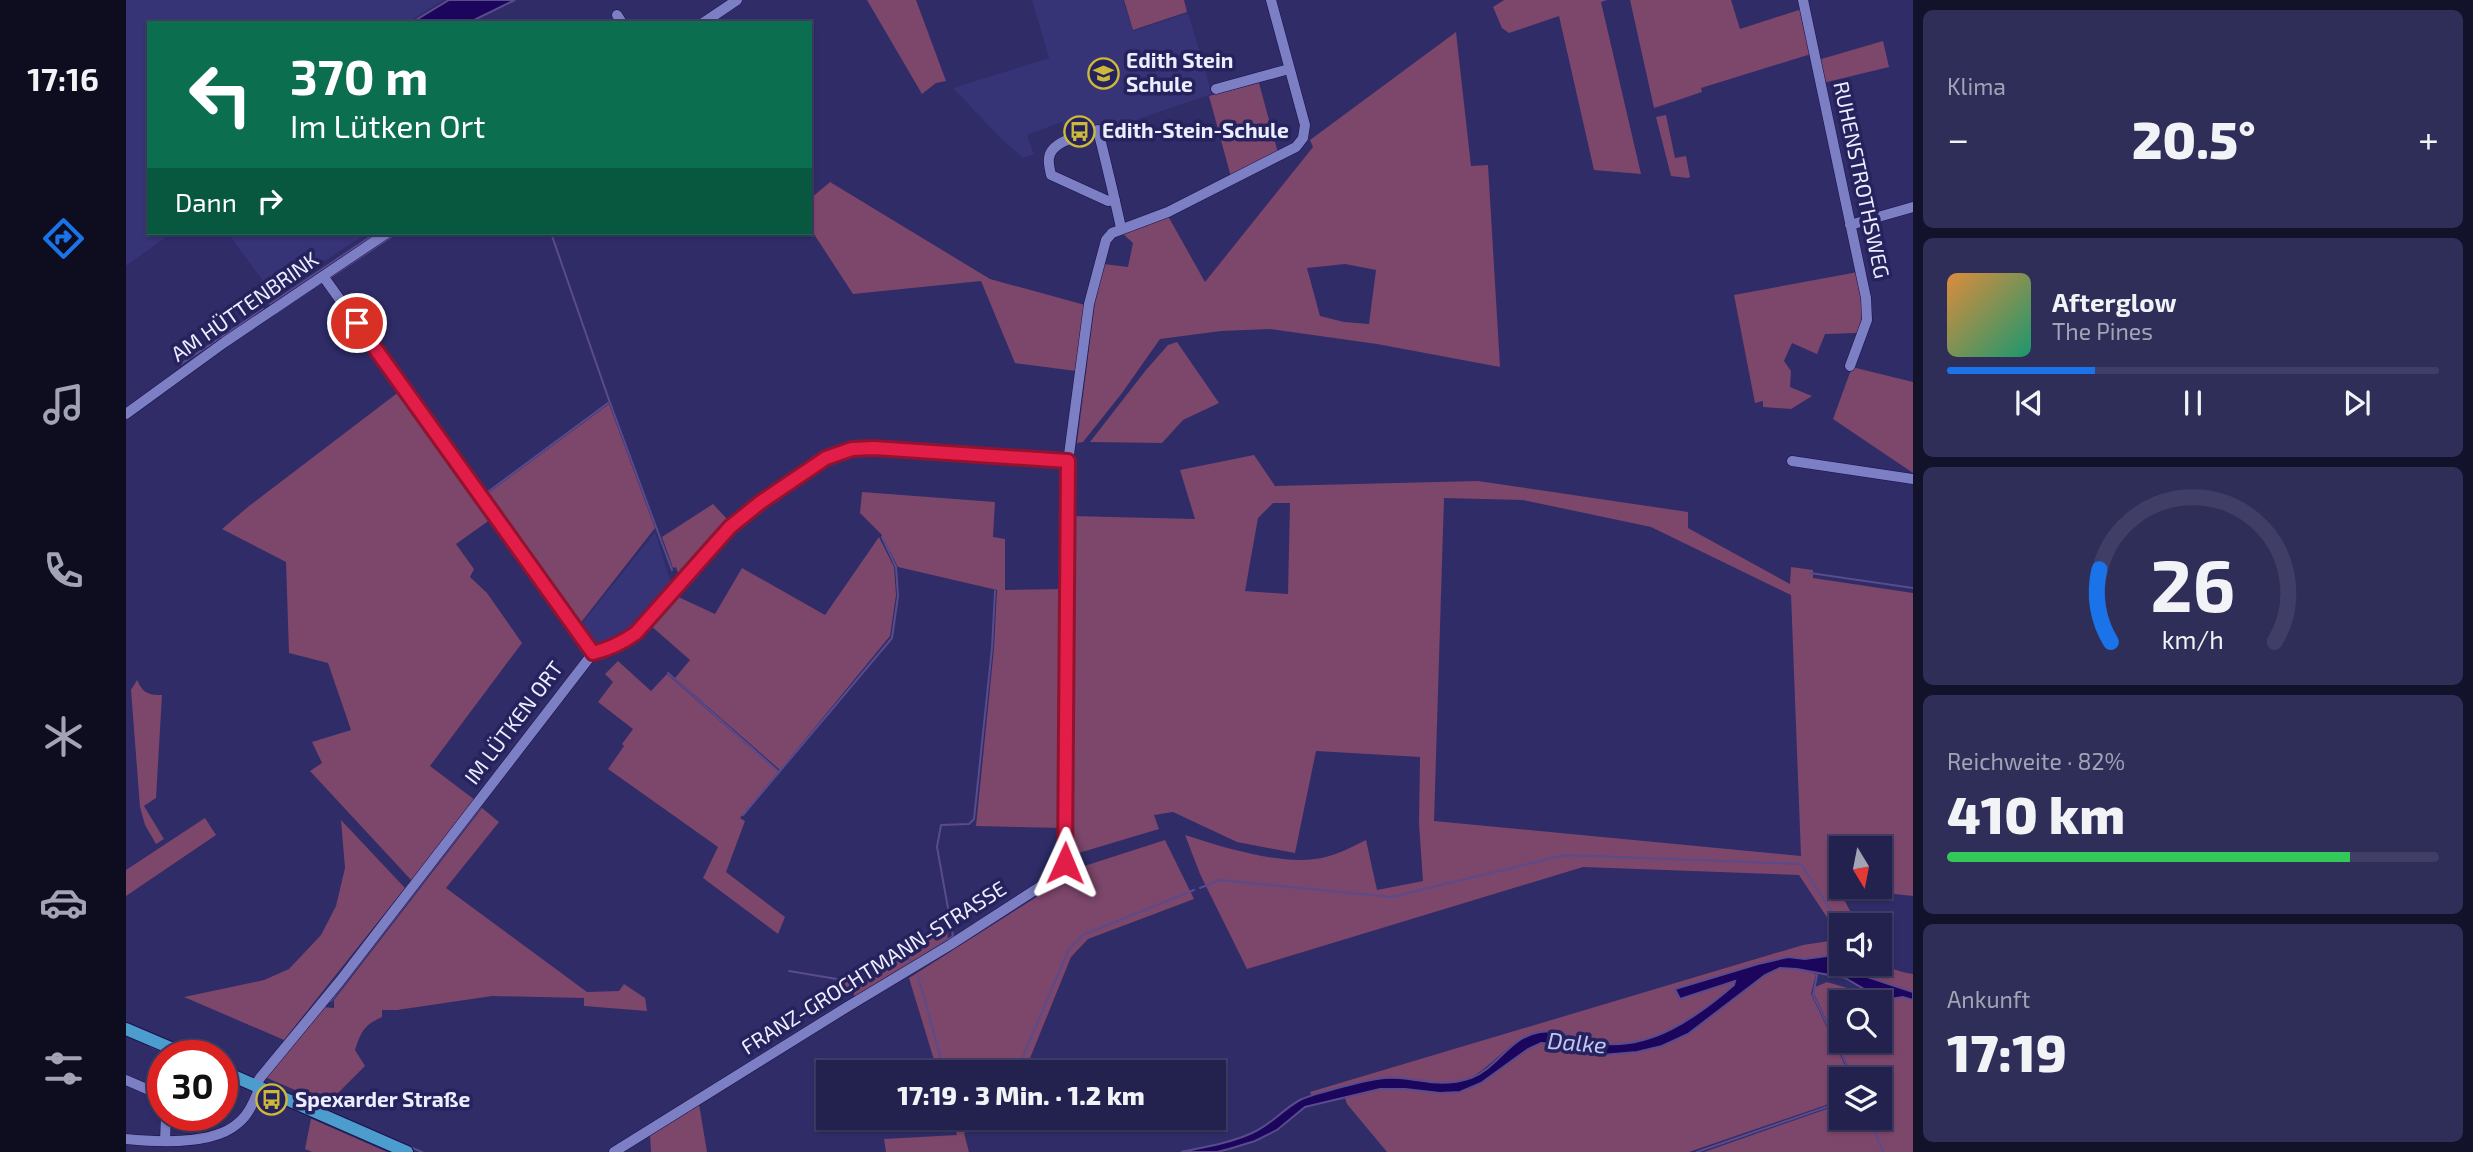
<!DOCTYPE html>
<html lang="de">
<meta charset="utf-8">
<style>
body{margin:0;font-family:"Exo 2",sans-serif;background:#2f2e58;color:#f1f3f6;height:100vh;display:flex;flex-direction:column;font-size:26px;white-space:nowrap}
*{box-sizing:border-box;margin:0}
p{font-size:23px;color:#a3a3b6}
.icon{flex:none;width:38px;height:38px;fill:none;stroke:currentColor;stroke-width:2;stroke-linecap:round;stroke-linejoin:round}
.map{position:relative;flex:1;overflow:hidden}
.details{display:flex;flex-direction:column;gap:10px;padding:10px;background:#13122b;width:560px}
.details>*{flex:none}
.top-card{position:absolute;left:21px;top:21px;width:665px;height:214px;border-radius:0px;box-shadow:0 2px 5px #0004,0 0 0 2px #403e66;background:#0b6e4f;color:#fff;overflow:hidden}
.needle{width:46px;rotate:170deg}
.controls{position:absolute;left:1703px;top:836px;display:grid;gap:14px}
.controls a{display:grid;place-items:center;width:63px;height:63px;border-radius:0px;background:#23214e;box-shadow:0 2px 5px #0004,0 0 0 2px #403e66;font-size:35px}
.speed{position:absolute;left:21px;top:1040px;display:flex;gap:14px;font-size:35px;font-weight:700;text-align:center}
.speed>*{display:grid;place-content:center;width:91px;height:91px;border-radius:50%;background:#23214e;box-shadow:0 2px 5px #0004,0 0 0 2px #403e66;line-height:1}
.speed .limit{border:10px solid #d22;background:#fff;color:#111}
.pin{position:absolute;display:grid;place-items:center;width:60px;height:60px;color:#fff;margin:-30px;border:4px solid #fff;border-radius:50%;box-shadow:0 2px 7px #0007}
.me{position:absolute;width:77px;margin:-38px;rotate:1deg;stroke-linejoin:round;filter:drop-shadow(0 0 5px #0008)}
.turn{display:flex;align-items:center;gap:24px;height:147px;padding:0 28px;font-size:32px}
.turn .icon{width:91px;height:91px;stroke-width:2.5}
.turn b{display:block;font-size:49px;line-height:60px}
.then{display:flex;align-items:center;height:66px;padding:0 28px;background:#0003;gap:14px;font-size:26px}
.big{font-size:52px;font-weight:800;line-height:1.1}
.details .tile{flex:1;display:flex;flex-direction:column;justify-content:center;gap:10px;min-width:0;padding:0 24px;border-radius:10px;background:#2f2e58}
.details .dial{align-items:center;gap:0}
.dial svg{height:182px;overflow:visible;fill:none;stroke:#403e66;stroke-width:7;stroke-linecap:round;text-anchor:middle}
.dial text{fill:#f1f3f6;stroke:none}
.song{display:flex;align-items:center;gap:21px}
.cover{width:84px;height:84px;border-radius:10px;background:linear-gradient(135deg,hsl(30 70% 55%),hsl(160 70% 35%))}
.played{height:7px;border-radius:4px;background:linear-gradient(90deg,#1a73e8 30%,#403e66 30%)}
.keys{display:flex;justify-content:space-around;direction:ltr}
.heat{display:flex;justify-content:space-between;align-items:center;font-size:38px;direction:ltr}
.charge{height:10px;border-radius:5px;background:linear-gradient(90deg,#34c759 82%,#403e66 0)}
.trip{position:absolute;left:690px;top:1060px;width:410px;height:70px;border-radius:0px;background:#23214e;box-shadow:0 2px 5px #0004,0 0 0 2px #403e66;font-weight:800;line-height:70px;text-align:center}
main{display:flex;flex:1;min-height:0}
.tabs{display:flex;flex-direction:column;width:126px;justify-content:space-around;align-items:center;background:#0e0d1f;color:#a3a3b6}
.tabs .icon{width:49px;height:49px}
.tabs .active{color:#1a73e8}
.tabs b{font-size:32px;color:#f1f3f6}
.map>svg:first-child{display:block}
.built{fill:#363376}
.green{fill:#7d466b;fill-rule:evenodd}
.water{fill:#1c055d;stroke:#5a4b8d;stroke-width:2}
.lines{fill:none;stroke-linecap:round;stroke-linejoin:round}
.stream{stroke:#5a4b8d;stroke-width:2}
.minor-casing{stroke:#19114b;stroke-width:11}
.major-casing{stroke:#19114b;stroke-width:14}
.minor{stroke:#7c7fc3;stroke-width:10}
.major{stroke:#4c9dcd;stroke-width:12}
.route-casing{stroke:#92132f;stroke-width:18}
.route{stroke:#e11d48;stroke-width:12}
.labels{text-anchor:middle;stroke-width:7;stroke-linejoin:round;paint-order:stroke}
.poi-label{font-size:21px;font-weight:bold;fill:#ecedfd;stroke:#25225d;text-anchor:start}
.street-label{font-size:21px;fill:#ecedfd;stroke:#25225d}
.water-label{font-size:23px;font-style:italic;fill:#c2c6f6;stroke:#25225d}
</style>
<main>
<nav class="tabs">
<b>17:16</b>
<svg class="icon active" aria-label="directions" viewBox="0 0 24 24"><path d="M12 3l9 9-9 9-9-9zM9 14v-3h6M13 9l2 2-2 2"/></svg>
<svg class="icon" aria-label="music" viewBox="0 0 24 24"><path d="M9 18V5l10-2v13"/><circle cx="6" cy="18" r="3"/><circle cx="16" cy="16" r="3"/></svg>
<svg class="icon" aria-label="phone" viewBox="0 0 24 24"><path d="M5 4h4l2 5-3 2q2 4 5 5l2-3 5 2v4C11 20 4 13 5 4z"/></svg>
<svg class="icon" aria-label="climate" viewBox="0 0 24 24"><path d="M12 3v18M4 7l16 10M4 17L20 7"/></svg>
<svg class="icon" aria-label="car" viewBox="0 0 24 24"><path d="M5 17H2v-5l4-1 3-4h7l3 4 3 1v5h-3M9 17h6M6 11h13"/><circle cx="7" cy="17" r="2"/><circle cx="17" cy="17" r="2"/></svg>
<svg class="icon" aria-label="filters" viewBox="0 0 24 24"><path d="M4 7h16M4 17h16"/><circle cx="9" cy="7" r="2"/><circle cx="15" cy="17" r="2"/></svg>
</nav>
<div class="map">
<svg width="1787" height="1152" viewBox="0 0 1787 1152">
<rect width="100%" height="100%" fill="#2f2c68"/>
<path class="built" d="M0,0h318l-38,23h-257v210h23l-46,33z
M906,0h91l10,31 55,-18 24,81 -109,37 -2,-5 -9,2 -4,-2 -21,8 -5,-12 -35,13 7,19 -11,4 -21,-18 -49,-52 96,-30z
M102,233h139l-94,62z
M529,532l17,54 -40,44 -28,16h-10l-14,-20z"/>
<path class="green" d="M741,0h49l30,81 -10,2 -14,11z
M998,0h60l3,12 -54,18z
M1378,0h103l-6,2 40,172 -47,-4 -35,-154 -50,17 -7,-5 -9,-21z
M1504,0h101l9,29 62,-20 9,45 -110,34 1,4 -48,16z
M1330,32l15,134 17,-1 12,202 -123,-23 -107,-15 -49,2 -61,8 -38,54 -39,49 -6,1 18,-141 9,-38 24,3 5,-24 -11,-10 46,-17 37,66 108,-135 -3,-7zM1219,264l31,6 -7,54 -25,-2 -24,-6 -13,-48z
M1757,41l6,26 -66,16 -5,-23z
M1133,83l19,70 -47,24 -22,-81z
M1540,115l9,43 11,-2 4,21 -2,1 -17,-2 -15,-59z
M704,182l160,97 95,26 -9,66 -61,-8 -34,-82 -128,13 -43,-66v-29z
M1732,272c4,22 7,40 0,61l-33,1 -8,20 -25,-11 -8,18 7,10 -1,16 22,9 -21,13 -28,-2v-6l-8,2 -21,-108z
M1051,342l42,61 -36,17 -21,23 -72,-1 56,-72 22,-25z
M1726,367l61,15v91l-80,-54z
M274,391l91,128 -35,25 18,25 -4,8 17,16 35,50 -92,123 45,34 -63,81 -102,-110 12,-8 -10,-21 39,-12 -23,-67 -39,-10 -3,-91 -64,-33 27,-23z
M483,404l46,124 -76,97 -92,-131z
M1128,455l21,31 203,-5 210,31v16l102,56 1,-17 22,3v8l100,15v303l-75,-8 20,38h-17v28l-36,5 -17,-2 -113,32 5,10 55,-19v5c-37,32 -87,67 -139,57 -15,-2 -44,-13 -58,-10 -33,8 -47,42 -80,50 -10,2 -22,3 -32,1 -7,-1 -13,-5 -20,-5 -33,0 -63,10 -94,19l-2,-5 493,-147 33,-5v-9l-37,-56 -216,-8 -336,102 -47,-95 -15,-39c37,12 91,29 130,24 18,-2 35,-11 51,-19l11,50 46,-9 -4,-57 1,-67 -104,-6 -21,102 -58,-11 -64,-30 -19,3 5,14 -87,26 -1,-339 124,3 -15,-49zM1318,498l79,2 128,27 140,68 10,261 -367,-35zM1147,503h17l-2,91 -43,-3 13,-73zM1715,849h39v38h-39z
M736,492l133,10 -2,35 12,2v51l59,-1 -2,239 -86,-2 18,-178 3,-58 -99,-23 -17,-33 -21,-21z
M587,504l15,16 -49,56 -3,-9 -3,1 -11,-31z
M753,537l15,30 2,28 -6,41 -110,134 -105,-92 15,-18 -40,-35 24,-30 41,19 27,-46 83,47z
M492,661l33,30 16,-17 111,98 -38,46 5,3 -19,51 59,45 -7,17 -75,-56 15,-31 -110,-78 16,-23 -2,-2 11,-15 -35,-27 15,-20 -8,-8z
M11,680c6,13 11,15 25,15l-6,103 -12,8 20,33 -8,5 -11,-19 -5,-18 -9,-117z
M356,808l17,14 -53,66 141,104 32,-1 5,-7 21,14 2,13 -63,-5v-8l-92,-2 -95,14h-15v7c-18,8 -21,15 -27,33l10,16 -38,38 -62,-27 58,-70 11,1v-8z
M79,818l11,17 -90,61v-26z
M215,820l64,68 -121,152 -100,-43 80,-17 25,-11 32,-34 15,-29 9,-38z
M1039,840l29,59 -106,40 -17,18 -47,116h-86l-29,-95 145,-92 21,-17z
M821,926l1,15 -93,56 -2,-5 -8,1 -1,-16 14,-1z
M1754,958c7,11 21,14 33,16v18l-46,-15 -12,-13h25z
M1654,968l17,1 19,5 -5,20 41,86h-11v20l-152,52h-302l-40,-48 -2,-6 35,-9h25l35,4 41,-10 47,-34 13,-6 18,1 43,11 35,-3 25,-6 55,-34 48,-37z
M1701,982l37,11 15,10h-38v38h39v-38h13l-1,-4 11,-2 10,3v152h-209l137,-48v14h39v-38h-25l-41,-86 1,-7z
M573,1104l8,48h-56l-1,-18z
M826,1118h49l-3,4 -34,11 5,19h-83l-2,-13 73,-4z
M185,1119h1l75,33h-75l-7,-3z"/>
<path class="water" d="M323,0h66l-47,23h-57z
M1715,954v10h14l12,13 46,15v8l-10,-3 -20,3 -38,-22 -48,-9 -17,-1 -15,7 -77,59 -26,12 -25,6 -35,3 -43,-11 -18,-1 -13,6 -47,34 -21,9 -20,1 -35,-4h-25l-75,18 -28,23 -22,11 -26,8 -12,3h-36c24,-5 49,-9 71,-19 19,-8 31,-24 48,-33 12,-6 63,-19 77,-21 36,-6 55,12 94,-1 27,-10 38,-41 69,-46 15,-3 42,8 57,11 53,8 100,-26 137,-58l1,-4 -55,18 -5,-10 83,-25 30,-7 17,2z"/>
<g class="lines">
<path class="stream" d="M425,233l58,167 63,170
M205,277l66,-44
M144,304l106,-71
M149,314l46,-31
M55,364l82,-55
M360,495l-1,-1 123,-91
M1684,573l103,15
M542,673l111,99
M617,815l149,-177 6,-42 -2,-29 -14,-30
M1074,888l20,-8 171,17 174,-42 236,9 40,62
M804,951l23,-15 -16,-89 4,-22 28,-1 5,-5 18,-171 3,-57
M663,971l48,8
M1691,975l-4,20 41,85
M792,976l27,97
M720,979l12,-1 46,-18h6l4,2
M205,1001l149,-193
M24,1046l21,9
M65,1051l10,4
M890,1073l53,-124 14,-14 111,-45
M831,1118l3,11 24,-11
M1743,1118l14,34
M284,1147l12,5
M1571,1152l144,-50"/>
<defs>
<path id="minor" d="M1677,0l63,298 1,22 -17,46
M491,15l5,8
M577,23l34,-23
M1090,89l73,-20
M989,200l-7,1 -57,-26c-1,-5 -3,-12 -2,-17 2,-18 35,-23 49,-28 8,33 16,65 23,98
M1724,225l63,-18
M197,276l270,377
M0,414l99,-72 162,-109
M1666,461l121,18
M0,1080l37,16
M129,1086l5,-8 80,-97 253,-328 29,-10 14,-10 94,-106 31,-25 65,-44 26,-9 22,-1 194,14
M0,1139c30,3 87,6 111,-15 12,-9 17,-23 23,-37
M39,1141l1,-26
M488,1152l233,-145 103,-62 102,-66 13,-16 3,-401 21,-158 17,-64 6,-7 56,-21 128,-65 7,-9 2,-13 -34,-125"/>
<path id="major" d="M0,1029l61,26
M96,1071l185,81"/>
</defs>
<use href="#minor" class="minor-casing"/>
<use href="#major" class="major-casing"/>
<use href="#minor" class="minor"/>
<use href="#major" class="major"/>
</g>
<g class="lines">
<defs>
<path id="route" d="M231,323l236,330c16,-4 29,-10 43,-20l94,-106 31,-25 65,-44 26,-9 22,-1 194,13 -3,402"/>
</defs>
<use href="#route" class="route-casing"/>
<use href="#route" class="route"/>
</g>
<defs>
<symbol id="school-ring" viewBox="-11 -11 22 22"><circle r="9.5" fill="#25225d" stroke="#ccb939" stroke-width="1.5"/><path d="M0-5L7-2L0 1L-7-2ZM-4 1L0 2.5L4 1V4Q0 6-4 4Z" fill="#ccb939"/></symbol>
<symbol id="bus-ring" viewBox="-11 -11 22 22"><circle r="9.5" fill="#25225d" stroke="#ccb939" stroke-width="1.5"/><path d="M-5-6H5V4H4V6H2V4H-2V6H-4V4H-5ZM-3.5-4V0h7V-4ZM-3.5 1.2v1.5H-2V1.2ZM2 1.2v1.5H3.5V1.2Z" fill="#ccb939"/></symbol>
</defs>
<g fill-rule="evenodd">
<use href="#school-ring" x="960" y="56" width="35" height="35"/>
<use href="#bus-ring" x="936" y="114" width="35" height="35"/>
<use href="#bus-ring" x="128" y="1082" width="35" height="35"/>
</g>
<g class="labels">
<g class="poi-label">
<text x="1000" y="68">Edith Stein<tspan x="1000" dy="24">Schule</tspan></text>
<text x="976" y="138">Edith-Stein-Schule</text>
<text x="169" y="1107">Spexarder Straße</text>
</g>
<g class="street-label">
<text transform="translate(1735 180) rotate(78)" y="7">RUHENSTROTHSWEG</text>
<text transform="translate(119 307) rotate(-35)" y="7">AM HÜTTENBRINK</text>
<text transform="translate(388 723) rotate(-53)" y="7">IM LÜTKEN ORT</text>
<text transform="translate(748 968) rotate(-32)" y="7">FRANZ-GROCHTMANN-STRASSE</text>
</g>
<g class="water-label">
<text transform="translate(1451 1043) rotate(5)" y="8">Dalke</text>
</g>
</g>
</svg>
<div class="controls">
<a><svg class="needle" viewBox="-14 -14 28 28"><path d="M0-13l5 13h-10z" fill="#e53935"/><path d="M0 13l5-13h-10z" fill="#a3a3b6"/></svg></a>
<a><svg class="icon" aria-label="sound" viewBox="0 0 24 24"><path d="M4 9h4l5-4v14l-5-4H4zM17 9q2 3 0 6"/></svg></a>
<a><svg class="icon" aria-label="search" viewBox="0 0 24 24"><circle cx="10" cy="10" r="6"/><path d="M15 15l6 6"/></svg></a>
<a><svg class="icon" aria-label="layers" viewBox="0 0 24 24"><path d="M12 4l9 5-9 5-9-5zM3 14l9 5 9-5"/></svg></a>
</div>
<div class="speed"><div class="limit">30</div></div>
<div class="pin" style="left:231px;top:323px;background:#d93025"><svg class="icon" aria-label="arrive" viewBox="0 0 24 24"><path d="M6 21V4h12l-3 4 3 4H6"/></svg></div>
<svg class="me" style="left:939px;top:863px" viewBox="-20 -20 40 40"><path d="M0-17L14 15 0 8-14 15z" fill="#e11d48" stroke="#fff" stroke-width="4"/></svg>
<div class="trip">17:19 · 3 Min. · 1.2 km</div>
<div class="top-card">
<div class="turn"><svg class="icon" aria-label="left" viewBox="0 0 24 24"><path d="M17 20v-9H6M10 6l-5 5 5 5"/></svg><div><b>370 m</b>Im Lütken Ort</div></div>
<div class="then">Dann<svg class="icon" aria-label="right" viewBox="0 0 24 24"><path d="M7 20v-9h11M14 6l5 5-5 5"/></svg></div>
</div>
</div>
<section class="details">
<div class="tile"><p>Klima</p>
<div class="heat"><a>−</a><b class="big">20.5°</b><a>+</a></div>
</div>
<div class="tile">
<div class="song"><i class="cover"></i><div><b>Afterglow</b><p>The Pines</p></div></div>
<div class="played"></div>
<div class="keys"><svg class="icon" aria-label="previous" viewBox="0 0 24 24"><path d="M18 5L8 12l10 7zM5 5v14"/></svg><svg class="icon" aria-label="pause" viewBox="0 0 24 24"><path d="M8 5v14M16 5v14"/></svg><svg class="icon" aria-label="next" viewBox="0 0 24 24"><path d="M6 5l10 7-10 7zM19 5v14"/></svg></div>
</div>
<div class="tile dial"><svg viewBox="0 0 100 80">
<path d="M14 69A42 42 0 1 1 86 69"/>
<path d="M14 69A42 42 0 0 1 9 37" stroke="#1a73e8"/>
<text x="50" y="56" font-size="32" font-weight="700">26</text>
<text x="50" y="72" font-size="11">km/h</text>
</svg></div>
<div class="tile"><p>Reichweite · 82%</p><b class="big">410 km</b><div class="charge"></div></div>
<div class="tile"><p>Ankunft</p><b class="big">17:19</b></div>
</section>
</main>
